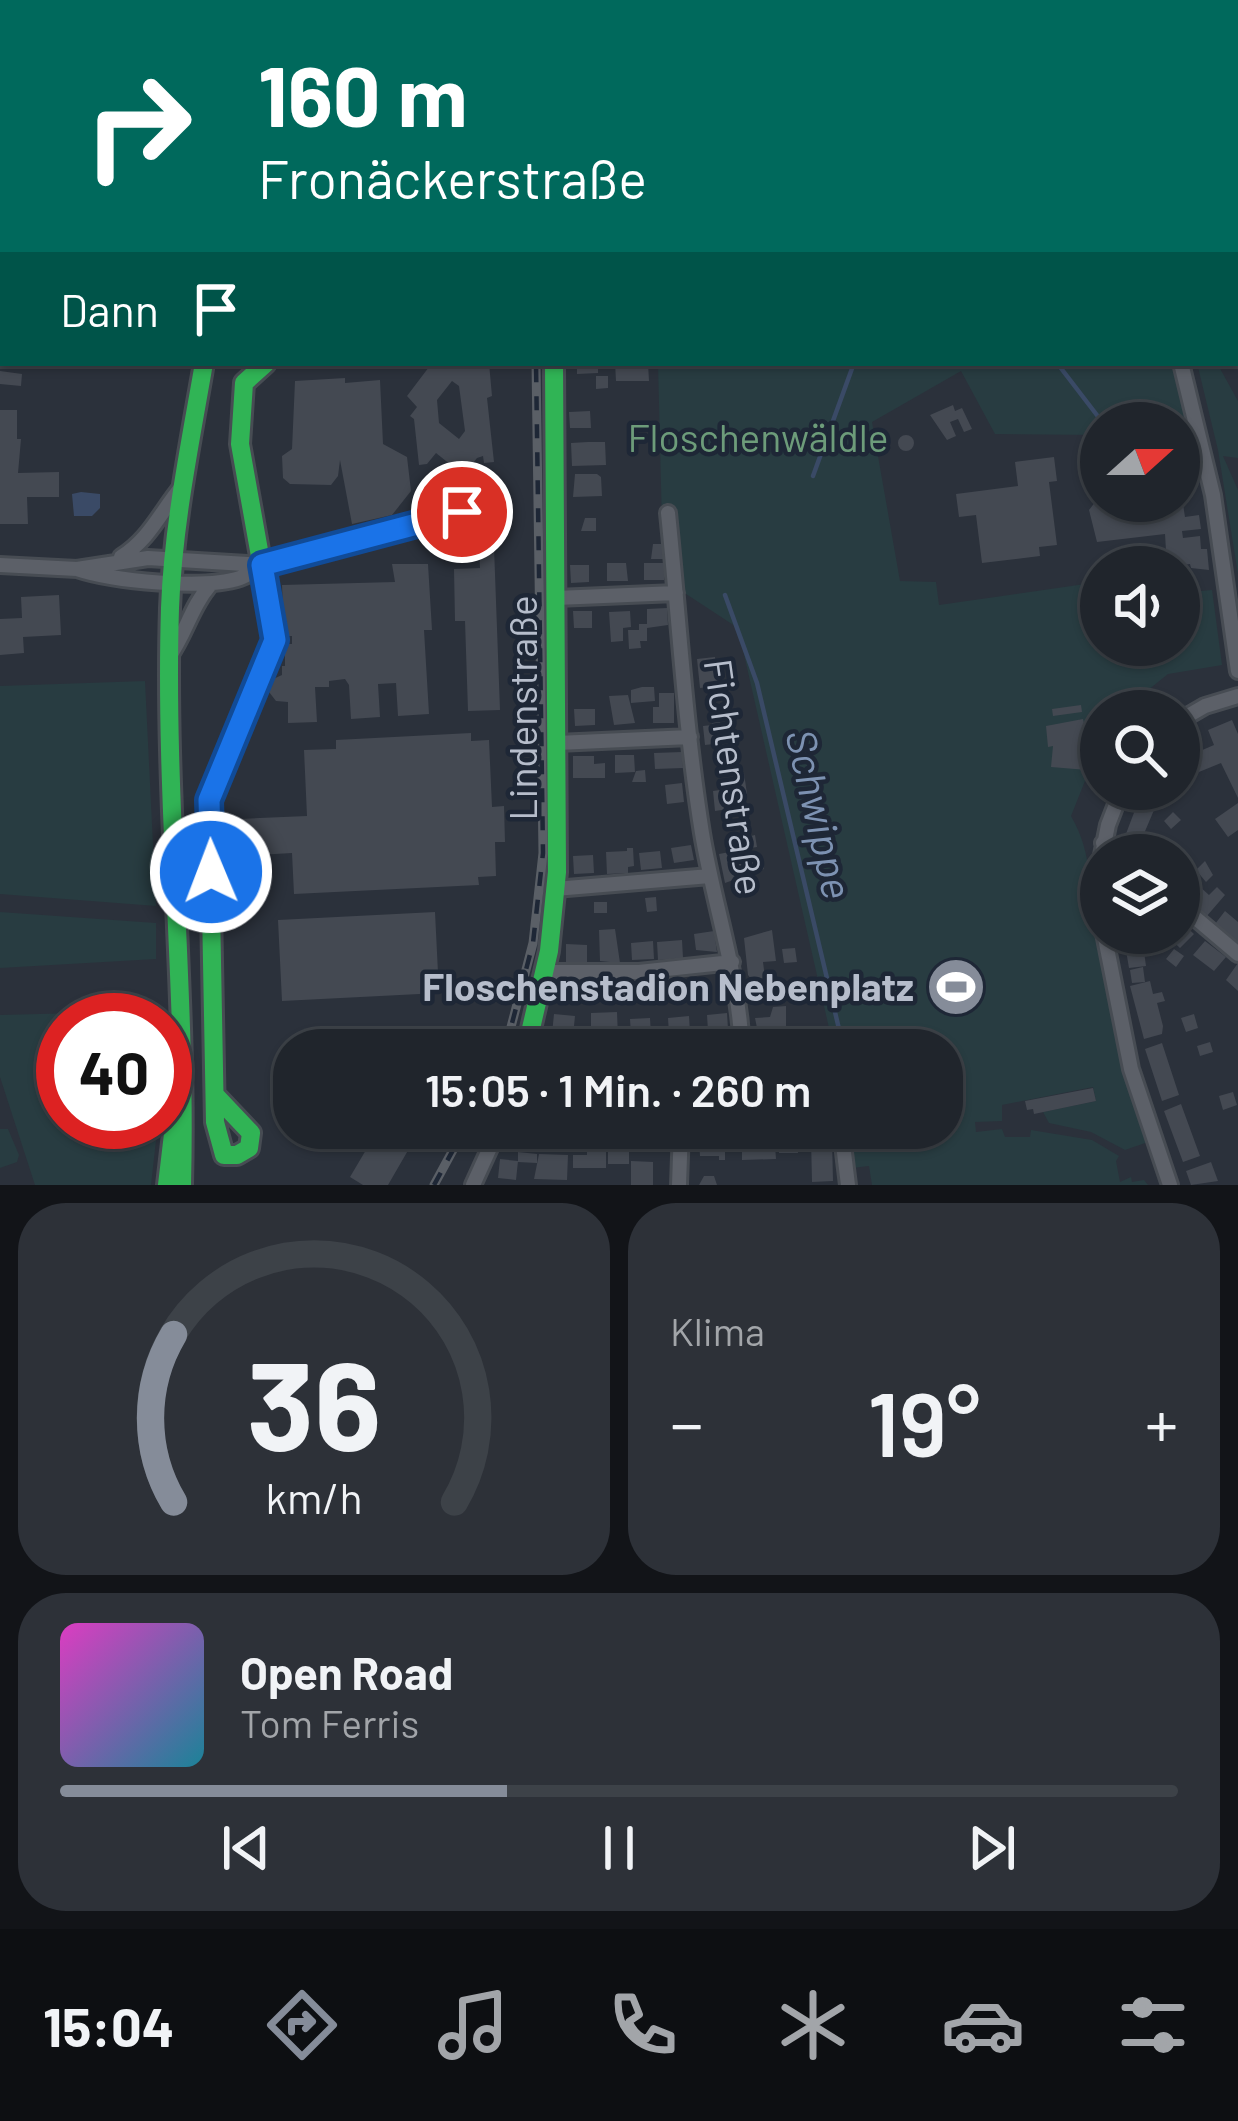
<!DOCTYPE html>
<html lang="de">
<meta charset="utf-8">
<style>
body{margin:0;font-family:Barlow,sans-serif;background:#2d3138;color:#f1f3f6;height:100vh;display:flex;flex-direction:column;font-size:45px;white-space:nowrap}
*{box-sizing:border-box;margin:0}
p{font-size:39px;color:#a2a5a9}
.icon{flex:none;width:66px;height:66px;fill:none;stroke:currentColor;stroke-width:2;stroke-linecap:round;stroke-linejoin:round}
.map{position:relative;height:1185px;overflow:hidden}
.drawer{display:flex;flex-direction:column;gap:18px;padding:18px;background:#121418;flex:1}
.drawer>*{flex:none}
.top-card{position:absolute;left:0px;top:0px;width:1239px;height:366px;box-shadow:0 3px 9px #0004,0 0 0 3px #3d4248;background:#00695c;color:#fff;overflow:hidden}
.needle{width:78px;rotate:69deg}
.buttons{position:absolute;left:1080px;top:402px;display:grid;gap:24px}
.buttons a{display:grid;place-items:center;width:120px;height:120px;border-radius:50%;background:#20252c;box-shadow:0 3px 9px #0004,0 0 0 3px #3d4248;font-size:60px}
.speed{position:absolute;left:36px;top:993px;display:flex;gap:24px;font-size:60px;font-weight:700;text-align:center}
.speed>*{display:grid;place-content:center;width:156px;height:156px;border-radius:50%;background:#20252c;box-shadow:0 3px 9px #0004,0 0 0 3px #3d4248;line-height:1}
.speed .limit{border:18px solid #d22;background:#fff;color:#111}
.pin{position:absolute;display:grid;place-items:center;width:102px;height:102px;color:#fff;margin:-51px;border:6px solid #fff;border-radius:50%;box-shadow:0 3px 12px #0007}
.me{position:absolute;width:132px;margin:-66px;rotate:359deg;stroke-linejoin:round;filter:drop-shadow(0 0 9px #0008)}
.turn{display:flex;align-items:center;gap:42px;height:252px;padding:0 60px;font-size:54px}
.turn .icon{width:156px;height:156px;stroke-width:2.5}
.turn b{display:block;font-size:84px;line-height:102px}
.then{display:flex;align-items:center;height:114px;padding:0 60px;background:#0003;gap:24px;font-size:45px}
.big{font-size:90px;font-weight:600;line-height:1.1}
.drawer .card{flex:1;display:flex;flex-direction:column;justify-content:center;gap:18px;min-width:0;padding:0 42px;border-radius:48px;background:#2d3138}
.drawer .dial{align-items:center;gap:0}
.dial svg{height:312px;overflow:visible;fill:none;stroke:#3d4248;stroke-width:7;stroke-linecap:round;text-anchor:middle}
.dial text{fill:#f1f3f6;stroke:none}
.song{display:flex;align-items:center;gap:36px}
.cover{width:144px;height:144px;border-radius:18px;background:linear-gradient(135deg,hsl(310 70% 55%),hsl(190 70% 35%))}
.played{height:12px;border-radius:6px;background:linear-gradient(90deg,#858c99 40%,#3d4248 40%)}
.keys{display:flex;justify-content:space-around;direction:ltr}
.heat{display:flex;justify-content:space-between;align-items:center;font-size:66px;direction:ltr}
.drawer .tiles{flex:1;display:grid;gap:18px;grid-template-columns:1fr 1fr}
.card:last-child{grid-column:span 2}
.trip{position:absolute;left:273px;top:1029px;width:690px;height:120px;border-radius:48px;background:#20252c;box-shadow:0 3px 9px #0004,0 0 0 3px #3d4248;font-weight:600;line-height:120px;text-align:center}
.dock{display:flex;height:192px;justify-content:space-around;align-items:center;background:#0d0f12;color:#a2a5a9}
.dock .icon{width:84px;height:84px}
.dock .on{color:#858c99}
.dock b{font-size:54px;color:#f1f3f6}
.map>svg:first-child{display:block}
.green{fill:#283c41}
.water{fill:#3a4a66}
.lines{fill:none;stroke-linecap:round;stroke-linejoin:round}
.stream{stroke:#3a4a66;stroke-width:4.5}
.building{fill:#444952;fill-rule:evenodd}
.street-casing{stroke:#474c53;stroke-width:20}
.fast-casing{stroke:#474c53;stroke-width:24}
.street{stroke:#5c6068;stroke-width:14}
.fast{stroke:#30b455;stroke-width:18}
.rail-casing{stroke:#5a5f66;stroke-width:9}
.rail{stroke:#1e2736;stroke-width:4.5;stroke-dasharray:14;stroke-linecap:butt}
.route-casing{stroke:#114b97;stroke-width:30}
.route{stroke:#1a73e8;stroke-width:21}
.labels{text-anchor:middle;stroke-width:9;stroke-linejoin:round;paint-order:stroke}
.park-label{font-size:39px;fill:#6d9c7a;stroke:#1e2736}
.street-label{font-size:39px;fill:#b6bdcb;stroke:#1e2736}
.poi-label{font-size:39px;font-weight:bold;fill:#b6bdcb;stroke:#1e2736;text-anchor:end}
.water-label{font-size:42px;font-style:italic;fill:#7d92b2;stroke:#1e2736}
</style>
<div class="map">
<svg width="1238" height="1185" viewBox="0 0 1238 1185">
<rect width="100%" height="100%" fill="#2b313b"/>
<path class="green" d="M645,0h497l-498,3z
M658,363h513l21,81 -13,-11v-10h-78v12l-106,-1 -34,-63 -89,51 28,159 36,1 3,23 153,-22 4,17h5v45h78v-52l33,-3 10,75 -54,9 -46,37h-21v30l-30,75c24,42 16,72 24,117 13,71 30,141 53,209l-23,8 -34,-18 -42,-9 -6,-11 53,-11 -3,-14 -91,18v16l-27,1 1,10 26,-3 3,8h25l1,-7 61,10 27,16 -3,5 4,21 11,-5 1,5 12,-2 4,5h-276l-3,-19 -17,2 -3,-40h93v-78h-108l-96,-422 -58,-38 -12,-59 -6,-6z
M1197,363h20l21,38v57l-15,-2 15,34v84l-20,-124z
M145,681l11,225 -156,-12v-208z
M0,912l156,11v36l-156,9z
M158,1011v9h-95v102h95l-7,63h-116l-35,-108v-62z
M0,1129h8l11,26 -2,7 -17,6z"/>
<path class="water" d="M81,492l19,2v14l-8,8h-18l-2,-22z"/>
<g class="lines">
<path class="stream" d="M880,3v-3
M1057,363l46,60
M813,476l41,-113
M725,595l32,88 87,367"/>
</g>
<path class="building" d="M432,363h57l3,33 -5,2 7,64 -10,1 -1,-7 -6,2 -22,28 -13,-9 9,-12 -15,-12 -9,11 -8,1 -5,-46 -4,-3 7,-9 -10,-11zM452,381l7,5 6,45 -6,8 -20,-16 -2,-23z
M577,363h21v10l-21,1z
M615,363h33l1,18h-33z
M0,371l22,3 -1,12 -21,-2z
M596,376h12v12l-12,1z
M345,378v5l35,-3 3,64 24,13 4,34 -19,24 -40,9 -12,-64 -2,16 -7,9 -41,-1 -7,-6 -1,-22 10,-7 3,-68z
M953,405l2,6 7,-3 10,21 -8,3 -6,-13 -8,3 6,14 -9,4 -17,-25z
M0,410h17v29h4l-3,34 41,-1v25h-32l1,27h-28z
M590,411l1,17h-21l-1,-16z
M898 443a8 8 0 1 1 16 0a8 8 0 1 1-16 0Z
M588,442h17l1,23 -34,1 -1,-23z
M1054,457l3,24 -8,1 8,63 -18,2 1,9 -58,7 -6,-48 -17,2 -3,-23 62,-8 -3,-24z
M575,474h22l4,3 1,19 -29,1z
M1096,501h62v6l25,-3 2,13 14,-2 2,14 -19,2 1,7 17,-2 1,13h6l2,21 -18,-2 -1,-4 -23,3 -2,-33 -68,8 -8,-32z
M585,518h11v13h-15z
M653,544h10v15h-12z
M479,547h15l6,163 -32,1 -3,-90h-10l-1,-52 26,-1z
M607,563h19l2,18h-21z
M644,563h20v17h-20z
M392,564h36l4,66h-8l5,84 -31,2 -2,-33 -18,1 2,33 -29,2 -2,-34 -4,-6 -16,2v6h-14l2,35 -29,1v-21l-12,-1 -7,-9 2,-12 11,-5v-9h3v-22h7v-8h-8l-2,-51 113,-3z
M570,565h19v17l-18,1z
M59,595l2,40 -38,2 1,16 -24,2v-36l22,-1 -1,-21z
M667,608l1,17 -21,3v13h-7l1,7 -12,1 -1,-19h11v-6h8v-15z
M573,611h19v17h-18z
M630,611l1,16 -8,1v13l-12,1 -2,-30z
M715,657l3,29 -18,2 -3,-29z
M642,687h12l1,14 -24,2v-13z
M659,693h15v30h-21v-16h6z
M628,695l7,28 -21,2 -5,-29z
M1081,705l1,7 -29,4 -1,-7z
M574,709h21v16l-20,1z
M719,709l3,34 -17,2 -2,-19 9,-1 -2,-15z
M1083,719l3,13 11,-1 1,11 -8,1 -3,27 -36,-3 2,-21 -5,1 -2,-21z
M1232,720l6,14v64l-17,-35 -27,11 -8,-17 28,-12 -6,-15z
M471,733v8l18,-1 3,67 12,-1 1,36h-10l1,34 -18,1 1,8 -185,9 -2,-41 -50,3 -2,-37 67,-3 -3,-66 32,-1v-9z
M682,752l1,16 -28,1 -1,-16z
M615,755h19l1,17 -20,1z
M573,756h21v8l11,-1v15h-32z
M645,770l1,12h-14l4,-11z
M744,773l3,21 -7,1 2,12 -27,4 -2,-20 14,-2 1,7 8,-1 -3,-20z
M682,783l2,19 -17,2 -2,-19z
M1143,789h20l-23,54 -16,-4z
M1238,803v27l-10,7 -13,-18z
M1173,812l8,8 -10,9 -7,-8z
M755,835l2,12 -13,2 -2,-11z
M691,845l3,15 -20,3 -3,-15z
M627,848h6l1,18 -6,1v6l-21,1 -1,-22 21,-1z
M660,851l2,17 -21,2 -2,-17z
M735,851v4l14,-2 1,5 11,-2 3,13 -39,14 -6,-29z
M593,855l1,18 -20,1 -1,-18z
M1205,861l8,14 -7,7 -10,-12z
M1179,864l12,13 -12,11z
M1198,885l11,10 8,-8 8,8 -19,22 -20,-19z
M656,897l1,14 -10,1 -2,-14z
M594,902h13v11h-13z
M1225,911l13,11v21l-23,-19z
M435,912l4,81 -157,8 -4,-81z
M1179,920l15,14 -14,14 -16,-15h15z
M615,929l5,34 -20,-2 -1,-31z
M772,930l4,31 -13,1 2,16 -13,2 -4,-5 -4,-37z
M714,931l3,21 -21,-2 -2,-16z
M1123,933l19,4 4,29 -17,2z
M682,940l1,18 -25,2 -1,-18z
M653,941l1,18 -22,1 -1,-17z
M1205,941l21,16 -12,14 -21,-16z
M566,944l21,1v18l-21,-1z
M795,948l2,14 -13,1 -2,-14z
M1174,949l10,7 -8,11 -10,-8z
M1238,963v28l-12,-11z
M1143,967l2,15 -13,1 -2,-13z
M673,978v13l-15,1v-13z
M1150,981l3,13 9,-2 3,9 -8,2 6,23 -1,8 -18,5 -14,-53z
M552,984l14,3 -3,17 -14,-2z
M617,987h14l1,14 -15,-1z
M786,1006v26l-16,1 1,9 21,-1 1,9h-36l-1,-7h4l-5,-25 15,-1 3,-10z
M617,1012l1,25 -27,1v-25z
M727,1013l1,16 -20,2 -1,-16z
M554,1014l21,2 -2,20 -21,-2z
M1194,1014l4,14 -12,4 -5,-14z
M689,1016l1,17 -21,1 -1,-16z
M650,1018l1,17h-20l-1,-16z
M1210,1042l3,10 -13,4 -3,-10z
M1162,1043l17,52 -17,6 -17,-52z
M1093,1088l3,13 -62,13 -1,-5 -6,1 -2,-9z
M1233,1092l4,13 -14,5 -4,-14z
M1181,1104l19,52 -17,6 -19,-51z
M352,1128h69l-33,57h-25l-13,-8 26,-44 -10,-1 -2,3z
M718,1137v11h7v12h-6v-4h-19l-1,-16z
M779,1137h18l1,16h-19z
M742,1139h18v6h15l1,14 -34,1z
M811,1139h21l1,42 -21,1z
M587,1150h19v18h-33v-13h14z
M518,1152l19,2v9l-19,-1z
M608,1152h21v12h-21z
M539,1154l29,1 -1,25 -33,-1z
M500,1159l18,2 -2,19 -18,-2z
M631,1161l22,1v23h-22z
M1211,1162l7,19 -27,4 -5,-14z
M704,1176h10l3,9h-18z"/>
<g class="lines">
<defs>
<path id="street" d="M546,0v3
M1154,3v-3
M0,11l1,-11
M1181,363l32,132 25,176
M668,513c11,106 17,214 34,320 12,73 37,142 40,217
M121,557c29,-18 40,-46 62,-72
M0,565l77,4 71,-11 114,7
M77,569c36,12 127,21 163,9 12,-4 22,-13 34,-18l204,-52
M556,598l120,-5
M169,657c17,-24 22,-50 41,-72
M1179,721l26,-15 33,-10
M557,743l133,-6
M1103,843l24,12
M1102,855l6,-30 14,-36
M1101,861v24
M555,889l155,-13
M1179,904l59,50
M1104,933l27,136 39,116
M545,972h94l93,-10
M527,1047l107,2 108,-7
M511,1128h134
M841,1128l7,57
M473,1185l26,-57
M679,1185l2,-57"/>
<path id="fast" d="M248,0v3
M526,1050l23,-99 8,-79 -3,-509
M215,1095l36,38 -2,15 -12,7h-13l-9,-33 -6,-322 66,-160 -35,-196 4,-61 22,-20
M167,1185l6,-51
M182,1185c5,-192 -18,-385 -12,-577 3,-82 20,-164 34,-245"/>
</defs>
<use href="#street" class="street-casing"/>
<use href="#fast" class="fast-casing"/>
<use href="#street" class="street"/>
<use href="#fast" class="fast"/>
<defs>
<path id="rail" d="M523,0v3
M505,1050l28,-107 10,-90 -7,-490
M434,1185l31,-57"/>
</defs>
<use href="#rail" class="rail-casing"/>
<use href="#rail" class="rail"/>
</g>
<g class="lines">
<defs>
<path id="route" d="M211,872l-2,-72 66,-160 -13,-75 200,-53"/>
</defs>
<use href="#route" class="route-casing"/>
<use href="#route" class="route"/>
</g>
<defs>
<symbol id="stadium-disc" viewBox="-11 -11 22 22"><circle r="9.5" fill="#858c99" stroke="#1e2736"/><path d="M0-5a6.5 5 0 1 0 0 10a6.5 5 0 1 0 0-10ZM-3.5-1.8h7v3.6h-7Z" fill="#fff"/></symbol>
</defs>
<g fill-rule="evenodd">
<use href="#stadium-disc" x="923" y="954" width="66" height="66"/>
</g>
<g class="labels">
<g class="park-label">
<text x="758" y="452">Floschenwäldle</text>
</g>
<g class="street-label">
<text transform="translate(523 708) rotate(-90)" y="14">Lindenstraße</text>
<text transform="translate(734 777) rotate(82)" y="14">Fichtenstraße</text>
</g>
<g class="poi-label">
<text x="914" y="1001">Floschenstadion Nebenplatz</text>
</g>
<g class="water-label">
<text transform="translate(819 814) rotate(77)" y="15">Schwippe</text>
</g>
</g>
</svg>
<div class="buttons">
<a><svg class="needle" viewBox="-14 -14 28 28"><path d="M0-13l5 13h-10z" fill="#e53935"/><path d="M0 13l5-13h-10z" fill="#a2a5a9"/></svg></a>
<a><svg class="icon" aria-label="sound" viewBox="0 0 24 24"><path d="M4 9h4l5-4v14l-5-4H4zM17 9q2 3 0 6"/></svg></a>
<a><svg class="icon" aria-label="search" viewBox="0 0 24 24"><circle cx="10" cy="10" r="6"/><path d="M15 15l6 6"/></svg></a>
<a><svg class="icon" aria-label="layers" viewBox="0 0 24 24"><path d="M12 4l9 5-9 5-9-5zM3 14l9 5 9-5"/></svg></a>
</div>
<div class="speed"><div class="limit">40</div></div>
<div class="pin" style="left:462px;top:512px;background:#d93025"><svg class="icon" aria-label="arrive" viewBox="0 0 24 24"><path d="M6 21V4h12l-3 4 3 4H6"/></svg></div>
<svg class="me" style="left:211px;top:872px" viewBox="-20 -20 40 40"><circle r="17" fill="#1a73e8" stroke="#fff" stroke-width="3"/><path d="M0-11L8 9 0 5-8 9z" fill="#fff"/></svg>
<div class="trip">15:05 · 1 Min. · 260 m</div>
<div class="top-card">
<div class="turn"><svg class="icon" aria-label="right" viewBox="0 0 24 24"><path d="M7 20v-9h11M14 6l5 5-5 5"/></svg><div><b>160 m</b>Fronäckerstraße</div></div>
<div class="then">Dann<svg class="icon" aria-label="arrive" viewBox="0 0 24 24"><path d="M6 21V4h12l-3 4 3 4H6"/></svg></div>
</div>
</div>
<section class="drawer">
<div class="tiles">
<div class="card dial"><svg viewBox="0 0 100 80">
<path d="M14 69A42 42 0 1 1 86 69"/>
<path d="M14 69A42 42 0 0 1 14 26" stroke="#858c99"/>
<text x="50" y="56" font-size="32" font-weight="700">36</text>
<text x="50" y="72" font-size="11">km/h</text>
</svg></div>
<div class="card"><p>Klima</p>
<div class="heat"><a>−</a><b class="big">19°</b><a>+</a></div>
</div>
<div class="card">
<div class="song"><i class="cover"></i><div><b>Open Road</b><p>Tom Ferris</p></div></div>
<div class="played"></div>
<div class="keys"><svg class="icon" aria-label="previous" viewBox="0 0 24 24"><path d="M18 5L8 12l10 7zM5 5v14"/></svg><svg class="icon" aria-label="pause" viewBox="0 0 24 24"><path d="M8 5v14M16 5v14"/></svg><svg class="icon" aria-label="next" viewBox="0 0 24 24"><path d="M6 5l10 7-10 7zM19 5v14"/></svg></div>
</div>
</div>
</section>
<nav class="dock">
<b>15:04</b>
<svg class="icon on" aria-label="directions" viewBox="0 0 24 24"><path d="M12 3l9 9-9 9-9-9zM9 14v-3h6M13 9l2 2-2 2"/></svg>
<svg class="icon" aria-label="music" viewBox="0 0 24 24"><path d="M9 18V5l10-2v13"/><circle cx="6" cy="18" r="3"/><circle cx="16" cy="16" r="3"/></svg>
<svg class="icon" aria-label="phone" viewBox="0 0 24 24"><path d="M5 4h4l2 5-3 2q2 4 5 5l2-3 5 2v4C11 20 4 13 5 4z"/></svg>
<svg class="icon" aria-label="climate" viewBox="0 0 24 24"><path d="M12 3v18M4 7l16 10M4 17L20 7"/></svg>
<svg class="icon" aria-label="car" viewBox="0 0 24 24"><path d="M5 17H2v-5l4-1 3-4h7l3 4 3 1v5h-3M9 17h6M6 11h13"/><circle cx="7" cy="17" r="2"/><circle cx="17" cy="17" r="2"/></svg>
<svg class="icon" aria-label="filters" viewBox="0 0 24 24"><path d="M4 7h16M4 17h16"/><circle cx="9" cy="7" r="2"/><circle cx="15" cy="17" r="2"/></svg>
</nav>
